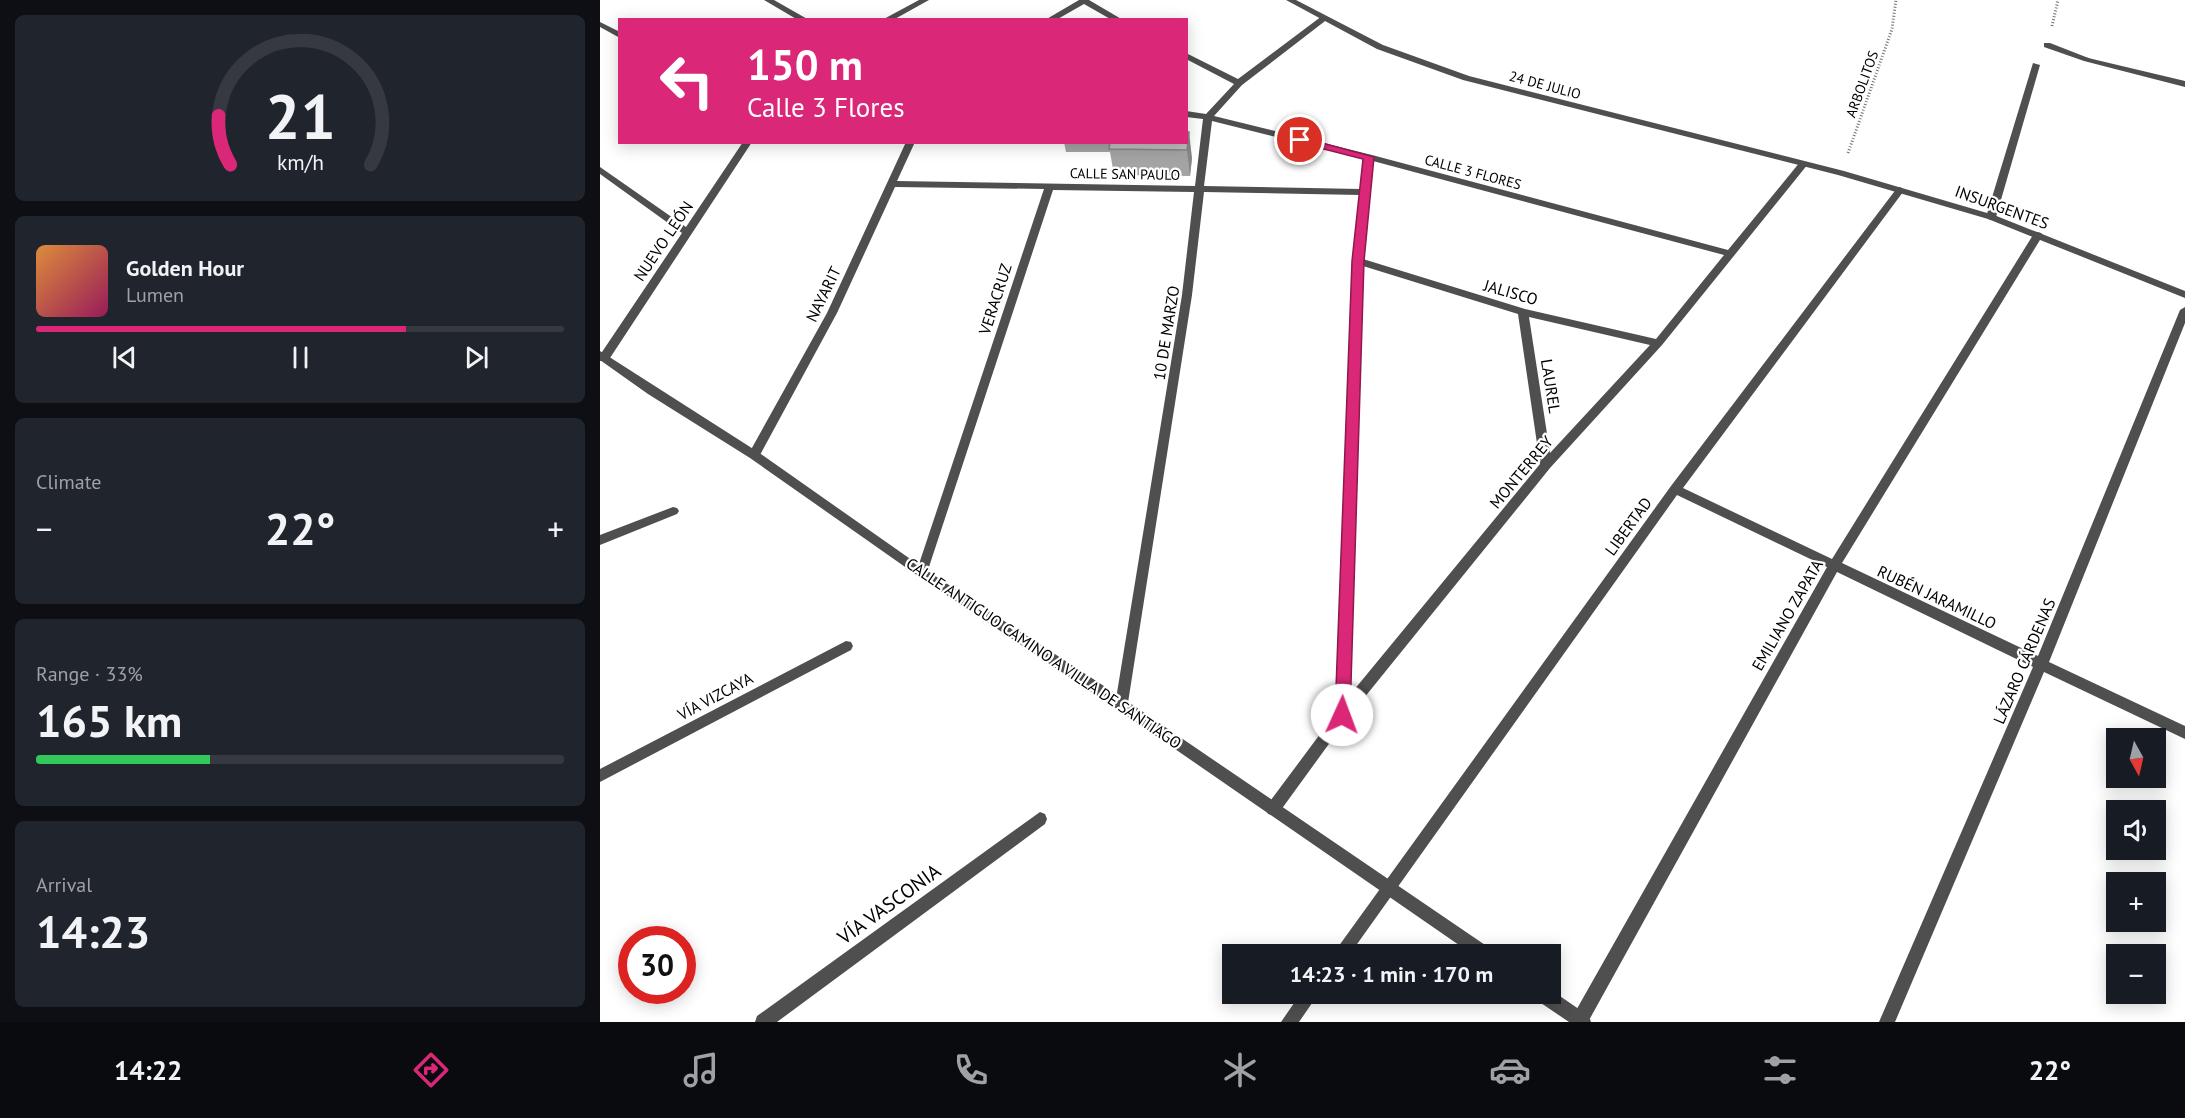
<!DOCTYPE html>
<meta charset="utf-8">
<style>
body{margin:0;font-family:"PT Sans",sans-serif;background:#20242c;color:#f1f3f6;height:100vh;display:flex;flex-direction:column;font-size:22px;white-space:nowrap}
*{box-sizing:border-box;margin:0}
p{font-size:20px;color:#9ea1a6}
.icon{flex:none;width:33px;height:33px;fill:none;stroke:currentColor;stroke-width:2;stroke-linecap:round;stroke-linejoin:round}
.map{position:relative;flex:1;overflow:hidden}
.drawer{display:flex;flex-direction:column;gap:15px;padding:15px;background:#0d0f14;width:600px}
.drawer>*{flex:none}
.banner{position:absolute;left:18px;top:18px;width:570px;height:126px;border-radius:0px;box-shadow:0 3px 15px #0003;background:#db2777;color:#fff;overflow:hidden}
.needle{width:39px;rotate:172deg}
.fabs{position:absolute;left:1506px;top:728px;display:grid;gap:12px}
.fabs a{display:grid;place-items:center;width:60px;height:60px;border-radius:0px;background:#171b24;box-shadow:0 3px 15px #0003;font-size:30px}
.speed{position:absolute;left:18px;top:926px;display:flex;gap:12px;font-size:30px;font-weight:700;text-align:center}
.speed>*{display:grid;place-content:center;width:78px;height:78px;border-radius:50%;background:#171b24;box-shadow:0 3px 15px #0003;line-height:1}
.speed .limit{border:9px solid #d22;background:#fff;color:#111}
.pin{position:absolute;display:grid;place-items:center;width:51px;height:51px;color:#fff;margin:-26px;border:3px solid #fff;border-radius:50%;box-shadow:0 2px 6px #0007}
.me{position:absolute;width:66px;margin:-33px;rotate:2deg;stroke-linejoin:round;filter:drop-shadow(0 0 4px #0008)}
.turn{display:flex;align-items:center;gap:21px;height:126px;padding:0 30px;font-size:27px}
.turn .icon{width:78px;height:78px;stroke-width:2.5}
.turn b{display:block;font-size:42px;line-height:51px}
.big{font-size:45px;font-weight:700;line-height:1.1}
.drawer .tile{flex:1;display:flex;flex-direction:column;justify-content:center;gap:9px;min-width:0;padding:0 21px;border-radius:9px;background:#20242c}
.drawer .dial{align-items:center;gap:0}
.dial svg{height:156px;overflow:visible;fill:none;stroke:#363941;stroke-width:7;stroke-linecap:round;text-anchor:middle}
.dial text{fill:#f1f3f6;stroke:none}
.song{display:flex;align-items:center;gap:18px}
.cover{width:72px;height:72px;border-radius:9px;background:linear-gradient(135deg,hsl(30 70% 55%),hsl(330 70% 35%))}
.played{height:6px;border-radius:3px;background:linear-gradient(90deg,#db2777 70%,#363941 70%)}
.keys{display:flex;justify-content:space-around;direction:ltr}
.heat{display:flex;justify-content:space-between;align-items:center;font-size:33px;direction:ltr}
.charge{height:9px;border-radius:4px;background:linear-gradient(90deg,#34c759 33%,#363941 0)}
.trip{position:absolute;left:622px;top:944px;width:339px;height:60px;border-radius:0px;background:#171b24;box-shadow:0 3px 15px #0003;font-weight:700;line-height:60px;text-align:center}
.menu{display:flex;height:96px;justify-content:space-around;align-items:center;background:#090b0e;color:#9ea1a6}
.menu .icon{width:42px;height:42px}
.menu .active{color:#db2777}
.menu b{font-size:27px;color:#f1f3f6}
main{display:flex;flex:1;min-height:0}
.map>svg:first-child{display:block}
.lines{fill:none;stroke-linecap:round;stroke-linejoin:round}
.path{stroke:#717171;stroke-width:3;stroke-dasharray:1 2;stroke-linecap:butt}
.pedestrian{fill:#4f4f4f;fill-rule:evenodd}
.minor{fill:#4f4f4f;fill-rule:evenodd}
.tertiary{fill:#4f4f4f;fill-rule:evenodd}
.wall{fill:#a4a4a4}
.shaded-wall{fill:#868686}
.building{fill:#bfbfbf;stroke:#868686;stroke-width:1.5}
.route{fill:#db2777;stroke:#8e194d;stroke-width:1.5}
.labels{text-anchor:middle;stroke-width:4.5;stroke-linejoin:round;paint-order:stroke}
.far-street-label{font-size:14px;fill:#000;stroke:#fff}
.street-label{font-size:16px;fill:#000;stroke:#fff}
.near-street-label{font-size:20px;fill:#000;stroke:#fff}
</style>
<main>
<section class="drawer">
<div class="tile dial"><svg viewBox="0 0 100 80">
<path d="M14 69A42 42 0 1 1 86 69"/>
<path d="M14 69A42 42 0 0 1 8 44" stroke="#db2777"/>
<text x="50" y="56" font-size="32" font-weight="700">21</text>
<text x="50" y="72" font-size="11">km/h</text>
</svg></div>
<div class="tile">
<div class="song"><i class="cover"></i><div><b>Golden Hour</b><p>Lumen</p></div></div>
<div class="played"></div>
<div class="keys"><svg class="icon" aria-label="previous" viewBox="0 0 24 24"><path d="M18 5L8 12l10 7zM5 5v14"/></svg><svg class="icon" aria-label="pause" viewBox="0 0 24 24"><path d="M8 5v14M16 5v14"/></svg><svg class="icon" aria-label="next" viewBox="0 0 24 24"><path d="M6 5l10 7-10 7zM19 5v14"/></svg></div>
</div>
<div class="tile"><p>Climate</p>
<div class="heat"><a>−</a><b class="big">22°</b><a>+</a></div>
</div>
<div class="tile"><p>Range · 33%</p><b class="big">165 km</b><div class="charge"></div></div>
<div class="tile"><p>Arrival</p><b class="big">14:23</b></div>
</section>
<div class="map">
<svg width="1585" height="1022" viewBox="0 0 1585 1022">
<rect width="100%" height="100%" fill="#fff"/>
<g class="lines">
<path class="path" d="M1452,26l6,-26
M1248,153l44,-124 4,-29"/>
<path class="pedestrian" d="M1444,43h6l41,16 -7,2 -40,-14z"/>
<path class="minor" d="M164,0h10l35,20h-11z
M319,0h10l-36,20h-11z
M479,0h10l34,20h-11l-28,-16 -28,16h-11z
M722,16l7,2 -87,67 -28,31 158,39 356,95 72,-88 3,-1 5,3 -146,181 -112,123 -203,251 -69,95 -5,1 -5,-1 -2,-5 2,-5 67,-90 18,-453 7,-66 -156,-3 -12,103 -65,414 -5,2 -5,-2 -2,-4 67,-410 12,-103 -141,-2 -127,386h-8l-2,-3 128,-384 -149,-2 -58,126 -77,142 -6,4 -6,-4 79,-142 79,-171h9l-18,39 298,5 8,-67 -17,-2v-6l20,3 28,-30 -48,-25v-6l52,26zM612,121l152,38 -3,30 -157,-3zM773,161l351,94 -68,84 -131,-30 -162,-50zM763,266l155,48 22,150 -191,232zM929,317l121,28 -100,108z
M0,22l20,10v6l-20,-11z
M1484,57l101,24v6l-101,-26z
M1433,63l7,2 -44,152 -5,3 -3,-1 -2,-2z
M143,142h9l-144,219h-8v-6l82,-122 -82,-59v-7l86,60z
M1300,187l5,3 -2,2 -220,296 149,71 201,-324 5,-3 3,1 2,2 -201,328 196,93 142,-346 5,-3v16l-136,339 136,64v13l-141,-67 -149,350h-16l154,-355 -196,-95 -249,450h-15l1,-8 253,-447 -150,-72 -327,459h-17l338,-468 226,-298z
M73,507l4,1 2,3 -2,3 -77,31v-10z
M246,641l5,1 2,4 -2,4 -251,132v-13z
M440,812l5,2 2,5 -2,5 -268,198h-22l2,-6z
M701,993h18l-20,29h-18z"/>
<path class="tertiary" d="M686,0h10l87,45 86,31 375,95 150,44 191,76v7l-197,-79 -150,-44 -375,-95 -86,-31z
M0,351l158,101 168,118 201,131 364,248 2,5h-21l-355,-245 -199,-133 -168,-118 -102,-64 -48,-34z
M951,990l38,26 2,6h-22l-34,-23 -2,-6h18z"/>
</g>
<path class="wall" d="M464,142h122l6,16 -2,18 -76,-1 -4,-23h-44z"/>
<path class="shaded-wall" d="M589,132l3,26 -2,18 -3,-26z"/>
<path class="building" d="M586,132h3l-2,18 -78,-1 1,-7h76z"/>
<path class="route" d="M700,137l74,20 -10,104 -14,454 -2,5 -6,2 -5,-2 -2,-5 17,-454 11,-102 -67,-17v-4z"/>
<g class="labels">
<g class="far-street-label">
<text transform="translate(1262 84) rotate(-70)" y="5">ARBOLITOS</text>
<text transform="translate(945 85) rotate(15)" y="5">24 DE JULIO</text>
<text transform="translate(873 172) rotate(15)" y="5">CALLE 3 FLORES</text>
<text transform="translate(525 174) rotate(1)" y="5">CALLE SAN PAULO</text>
</g>
<g class="street-label">
<text transform="translate(1402 207) rotate(20)" y="6">INSURGENTES</text>
<text transform="translate(63 241) rotate(-56)" y="6">NUEVO LEÓN</text>
<text transform="translate(911 292) rotate(16)" y="6">JALISCO</text>
<text transform="translate(223 294) rotate(-64)" y="6">NAYARIT</text>
<text transform="translate(395 299) rotate(-72)" y="6">VERACRUZ</text>
<text transform="translate(566 333) rotate(-81)" y="6">10 DE MARZO</text>
<text transform="translate(951 386) rotate(81)" y="6">LAUREL</text>
<text transform="translate(921 472) rotate(-50)" y="6">MONTERREY</text>
<text transform="translate(1028 526) rotate(-54)" y="6">LIBERTAD</text>
<text transform="translate(1337 597) rotate(25)" y="6">RUBÉN JARAMILLO</text>
<text transform="translate(1187 615) rotate(-60)" y="6">EMILIANO ZAPATA</text>
<text transform="translate(444 653) rotate(34)" y="6">CALLE ANTIGUO CAMINO A VILLA DE SANTIAGO</text>
<text transform="translate(1424 661) rotate(-67)" y="6">LÁZARO CÁRDENAS</text>
<text transform="translate(115 696) rotate(-28)" y="6">VÍA VIZCAYA</text>
</g>
<g class="near-street-label">
<text transform="translate(289 904) rotate(-36)" y="7">VÍA VASCONIA</text>
</g>
</g>
</svg>
<div class="fabs">
<a><svg class="needle" viewBox="-14 -14 28 28"><path d="M0-13l5 13h-10z" fill="#e53935"/><path d="M0 13l5-13h-10z" fill="#9ea1a6"/></svg></a>
<a><svg class="icon" aria-label="sound" viewBox="0 0 24 24"><path d="M4 9h4l5-4v14l-5-4H4zM17 9q2 3 0 6"/></svg></a>
<a>+</a>
<a>−</a>
</div>
<div class="speed"><div class="limit">30</div></div>
<div class="pin" style="left:700px;top:140px;background:#d93025"><svg class="icon" aria-label="arrive" viewBox="0 0 24 24"><path d="M6 21V4h12l-3 4 3 4H6"/></svg></div>
<svg class="me" style="left:742px;top:715px" viewBox="-20 -20 40 40"><circle r="19" fill="#fff"/><path d="M0-13L10 11 0 6-10 11z" fill="#db2777"/></svg>
<div class="trip">14:23 · 1 min · 170 m</div>
<div class="banner">
<div class="turn"><svg class="icon" aria-label="left" viewBox="0 0 24 24"><path d="M17 20v-9H6M10 6l-5 5 5 5"/></svg><div><b>150 m</b>Calle 3 Flores</div></div>
</div>
</div>
</main>
<nav class="menu">
<b>14:22</b>
<svg class="icon active" aria-label="directions" viewBox="0 0 24 24"><path d="M12 3l9 9-9 9-9-9zM9 14v-3h6M13 9l2 2-2 2"/></svg>
<svg class="icon" aria-label="music" viewBox="0 0 24 24"><path d="M9 18V5l10-2v13"/><circle cx="6" cy="18" r="3"/><circle cx="16" cy="16" r="3"/></svg>
<svg class="icon" aria-label="phone" viewBox="0 0 24 24"><path d="M5 4h4l2 5-3 2q2 4 5 5l2-3 5 2v4C11 20 4 13 5 4z"/></svg>
<svg class="icon" aria-label="climate" viewBox="0 0 24 24"><path d="M12 3v18M4 7l16 10M4 17L20 7"/></svg>
<svg class="icon" aria-label="car" viewBox="0 0 24 24"><path d="M5 17H2v-5l4-1 3-4h7l3 4 3 1v5h-3M9 17h6M6 11h13"/><circle cx="7" cy="17" r="2"/><circle cx="17" cy="17" r="2"/></svg>
<svg class="icon" aria-label="filters" viewBox="0 0 24 24"><path d="M4 7h16M4 17h16"/><circle cx="9" cy="7" r="2"/><circle cx="15" cy="17" r="2"/></svg>
<b>22°</b>
</nav>
